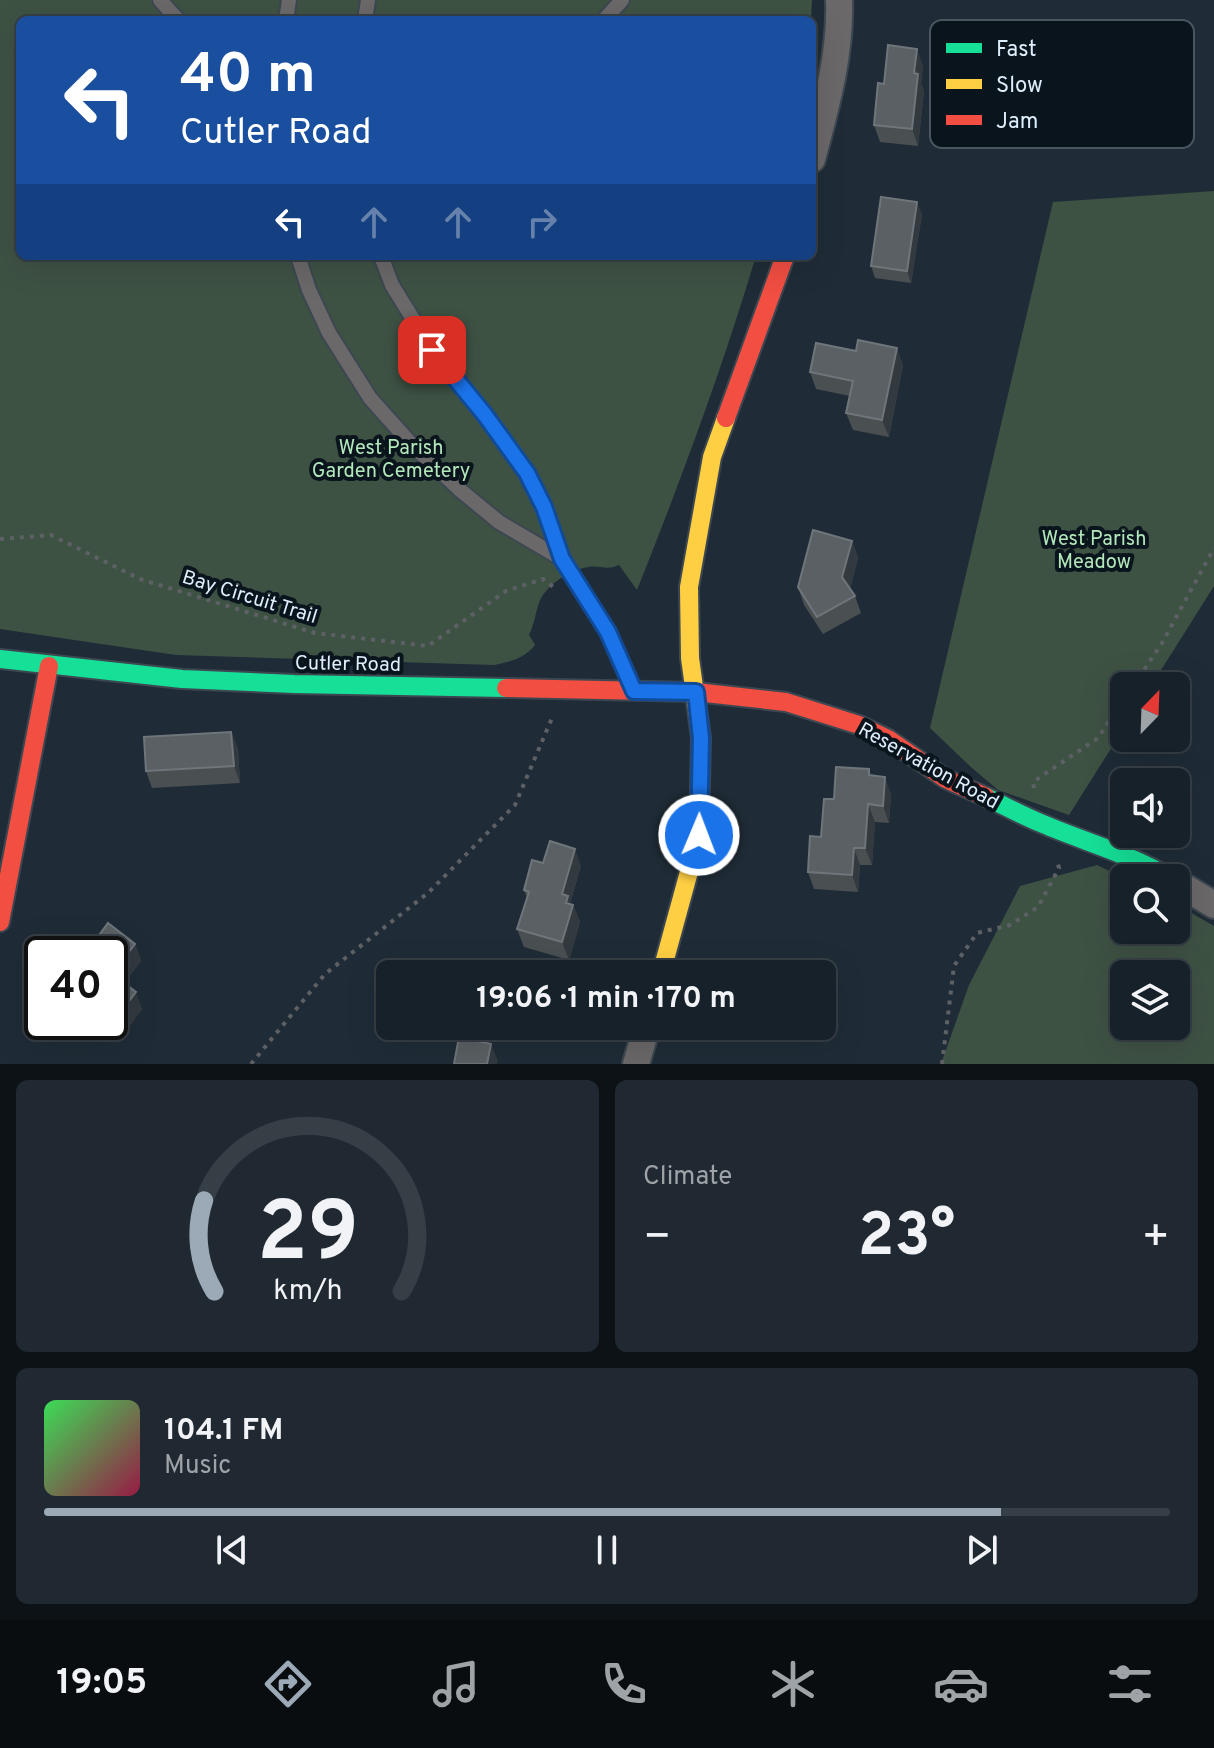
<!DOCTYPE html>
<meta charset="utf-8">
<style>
body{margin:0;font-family:Overpass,sans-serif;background:#202931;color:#f1f3f6;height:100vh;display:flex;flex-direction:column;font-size:30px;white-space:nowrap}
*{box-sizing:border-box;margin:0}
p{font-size:26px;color:#9ea3a8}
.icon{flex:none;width:44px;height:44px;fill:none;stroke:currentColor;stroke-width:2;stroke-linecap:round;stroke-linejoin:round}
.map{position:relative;height:1064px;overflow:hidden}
.drawer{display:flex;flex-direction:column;gap:16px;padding:16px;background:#0d1217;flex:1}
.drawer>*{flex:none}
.hud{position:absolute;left:16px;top:16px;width:800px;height:244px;border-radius:12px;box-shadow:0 8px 32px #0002,0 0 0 2px #363e46;background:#1a4fa0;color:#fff;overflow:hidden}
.needle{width:52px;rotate:23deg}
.fabs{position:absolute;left:1110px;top:672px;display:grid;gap:16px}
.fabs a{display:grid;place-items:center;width:80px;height:80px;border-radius:12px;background:#172129;box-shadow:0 8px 32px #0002,0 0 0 2px #363e46;font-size:40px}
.speed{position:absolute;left:24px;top:936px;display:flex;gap:16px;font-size:40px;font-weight:700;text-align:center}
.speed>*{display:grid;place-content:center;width:104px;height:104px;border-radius:50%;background:#172129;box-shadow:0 8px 32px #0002,0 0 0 2px #363e46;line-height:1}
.speed .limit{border:4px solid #111;border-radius:12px;background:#fff;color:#111}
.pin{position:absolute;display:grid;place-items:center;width:68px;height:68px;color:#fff;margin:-34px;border-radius:16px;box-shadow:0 4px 12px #0006}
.me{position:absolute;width:88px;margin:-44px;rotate:1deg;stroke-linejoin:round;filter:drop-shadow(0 0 6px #0008)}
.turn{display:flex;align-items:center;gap:28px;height:168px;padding:0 32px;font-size:36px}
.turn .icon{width:104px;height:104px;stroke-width:2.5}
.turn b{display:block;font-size:56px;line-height:68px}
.lanes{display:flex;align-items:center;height:76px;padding:0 32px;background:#0003;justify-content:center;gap:40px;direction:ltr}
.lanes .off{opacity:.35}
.big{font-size:60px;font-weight:700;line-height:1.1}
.drawer .widget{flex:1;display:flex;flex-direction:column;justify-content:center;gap:12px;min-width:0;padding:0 28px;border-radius:12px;background:#202931}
.drawer .dial{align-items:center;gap:0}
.dial svg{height:208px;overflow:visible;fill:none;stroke:#363e46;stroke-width:7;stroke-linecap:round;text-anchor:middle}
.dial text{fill:#f1f3f6;stroke:none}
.song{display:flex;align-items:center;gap:24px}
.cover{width:96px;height:96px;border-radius:12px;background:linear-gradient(135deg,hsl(130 70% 55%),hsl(340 70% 35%))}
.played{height:8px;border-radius:4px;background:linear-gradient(90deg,#9caab7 85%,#363e46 85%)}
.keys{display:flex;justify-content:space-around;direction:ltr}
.heat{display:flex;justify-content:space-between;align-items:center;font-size:44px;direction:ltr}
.drawer .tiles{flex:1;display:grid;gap:16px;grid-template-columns:1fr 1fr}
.widget:last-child{grid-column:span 2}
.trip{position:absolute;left:376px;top:960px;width:460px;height:80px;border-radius:12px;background:#172129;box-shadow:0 8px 32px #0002,0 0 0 2px #363e46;font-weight:700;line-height:80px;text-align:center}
.tabs{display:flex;height:128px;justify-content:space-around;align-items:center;background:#090d10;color:#9ea3a8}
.tabs .icon{width:56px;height:56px}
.tabs .selected{color:#9caab7}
.tabs b{font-size:36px;color:#f1f3f6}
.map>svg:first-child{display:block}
.green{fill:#3e5244;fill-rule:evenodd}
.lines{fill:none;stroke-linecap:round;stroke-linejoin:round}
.lane-casing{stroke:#3c4751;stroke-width:18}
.street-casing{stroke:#3c4751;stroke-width:30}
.fast-casing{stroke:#3c4751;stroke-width:22}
.slow-casing{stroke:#3c4751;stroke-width:22}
.jam-casing{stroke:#3c4751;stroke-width:22}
.path{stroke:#5d6165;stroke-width:4;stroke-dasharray:4 6;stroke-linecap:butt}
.lane{stroke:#6a6869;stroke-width:14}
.street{stroke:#6a6869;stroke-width:26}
.fast{stroke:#16e098;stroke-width:18}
.slow{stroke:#ffcf43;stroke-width:18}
.jam{stroke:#f24e42;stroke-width:18}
.wall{fill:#4a4f51}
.shaded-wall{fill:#323a3f}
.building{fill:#5a6063;stroke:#6f767b;stroke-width:2}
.route-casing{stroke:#114b97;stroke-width:20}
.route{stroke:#1a73e8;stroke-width:14}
.labels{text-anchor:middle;stroke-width:8;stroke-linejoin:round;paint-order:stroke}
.park-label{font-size:20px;fill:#b3e8bb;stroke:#0a141d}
.street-label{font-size:20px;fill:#dfeefc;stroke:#0a141d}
.key{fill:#0a141d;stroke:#4a5560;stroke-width:2}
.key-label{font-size:22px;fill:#dfeefc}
</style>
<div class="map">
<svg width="1214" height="1064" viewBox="0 0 1214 1064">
<rect width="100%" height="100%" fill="#1f2c37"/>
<path class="green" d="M0,0h812l-1,20h-791v236h736c-34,113 -75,224 -119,334l-18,-25c-13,6 -18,0 -31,2 -18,3 -37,15 -47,31 -5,10 -6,25 -12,37l6,10c-10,13 -25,17 -41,20l-318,-10 -176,-26z
M1214,191v395l-63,100h-27v42l-55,87 -71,-25 -26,-22 -42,-40 123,-526z
M1097,865l27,13v52h52v-26l38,22v138h-273l28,-79 51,-99zM1124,974h52v52h-52z"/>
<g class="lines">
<defs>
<path id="lane" d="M160,0l18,20
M286,20l3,-20
M365,20l3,-20
M604,20l18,-20
M298,256l11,34 20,43 41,65 42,47 48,45 39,32 63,37
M381,256l11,29 40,65 53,65 42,58 17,34 18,52 46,73 24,55"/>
<path id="street" d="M812,159c14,-52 29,-105 27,-159
M1176,882l38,23
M636,1064l11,-38"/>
<path id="fast" d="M0,659l182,20 112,5 212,4
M986,797c19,9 37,19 57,27 42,18 87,30 127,54"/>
<path id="slow" d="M661,974l38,-139 2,-97 -11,-80 -1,-71 23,-130 14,-39"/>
<path id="jam" d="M726,418l59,-162
M506,688l190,4 90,10 73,23 29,14 58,40 40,18
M0,922l49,-256"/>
</defs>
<use href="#lane" class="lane-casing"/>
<use href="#street" class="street-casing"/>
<use href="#fast" class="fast-casing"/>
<use href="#slow" class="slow-casing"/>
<use href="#jam" class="jam-casing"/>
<path class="path" d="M0,539l51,-4 89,44 175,54 113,13 78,-55 37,-12 14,11
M1133,686l29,-43 52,-95
M1034,788l-1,-6 65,-44 26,-39
M251,1064l74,-90 103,-81 87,-88 37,-87
M942,1064l12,-98 23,-33 33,-8 28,-18 21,-39 -2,-7"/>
<use href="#lane" class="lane"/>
<use href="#street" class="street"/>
<use href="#fast" class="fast"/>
<use href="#slow" class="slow"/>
<use href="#jam" class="jam"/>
</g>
<path class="wall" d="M923,66l-2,17 3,8 -6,55 -38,-4 -6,-17 10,-41z
M922,214l-11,69 -36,-5 -4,-12z
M903,365l-14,72 -36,-7 -7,-17 4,-17 -34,-7 -6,-17z
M852,541l6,17 -8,30 5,8 6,17 -38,21 -19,-29 -6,-18z
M231,732l7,17 2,34 -88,5 -6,-17z
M869,769l2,7 20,18 -2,29 -14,-1 -3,43h-12l-2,27 -44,-3 -6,-17 26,-73z
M543,863l38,3 -11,37 3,2 7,17 -11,38 -45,-13 -7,-18 10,-31 -3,-8z
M135,944l6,17 -17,22 18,26 -22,30 -23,-17h13v-68l-19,-1 -2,-4z"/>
<path class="shaded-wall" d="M917,49l6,17 -2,17 3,8 -6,55 -6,-17z
M917,202l5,12 -11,69 -4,-12z
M897,348l6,17 -14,72 -7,-17z
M852,541l6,17 -9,36 -7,-17z
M231,732l7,17 2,34 -6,-17z
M885,777l6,17 -2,29 -6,-17z
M868,804l7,18 -3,43 -7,-17z
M854,848l6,17 -2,27 -6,-17z
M575,849l6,17 -11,37 2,5 1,-3 7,17 -11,38 -7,-18v-48z
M135,944l6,17 -23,30 -6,-17z
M136,992l6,17 -22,30 -7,-17z
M491,1044l7,17 -1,3h-10z"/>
<path class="building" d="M888,45l29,4 -3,24 4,1 -6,55 -38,-4 4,-42 6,1z
M881,197l36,5 -10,69 -36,-5z
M858,340l39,8 -15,72 -36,-7 7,-32 -43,-9 6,-29 40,8z
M813,530l39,11 -10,36 13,19 -38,21 -19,-30z
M231,732l3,34 -88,5 -2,-34z
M836,767l33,2v6l16,2 -2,29 -15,-2 -3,44h-11l-2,27 -44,-3 2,-36 11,1 3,-38h10z
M550,841l25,8 -13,45 6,2 -2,7 7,2 -11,37 -45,-13 12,-37 -5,-2 8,-30 11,3z
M108,923l27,21 -23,30 24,18 -23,30 -3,-3v-65h-20l2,-3 -3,-2z
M459,1037l32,7 -4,20h-33z"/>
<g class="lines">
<defs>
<path id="route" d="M432,350l53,65 42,58 17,34 18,52 46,73 26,59 62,1 5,46 -2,97"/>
</defs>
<use href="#route" class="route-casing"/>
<use href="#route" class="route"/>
</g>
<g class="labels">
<g class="park-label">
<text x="391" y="454">West Parish<tspan x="391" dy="23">Garden Cemetery</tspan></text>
<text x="1094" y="545">West Parish<tspan x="1094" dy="23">Meadow</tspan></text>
</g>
<g class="street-label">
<text transform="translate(250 596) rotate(17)" y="7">Bay Circuit Trail</text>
<text transform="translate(348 663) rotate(1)" y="7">Cutler Road</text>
<text transform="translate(929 765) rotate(29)" y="7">Reservation Road</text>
</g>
</g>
<rect x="930" y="20" width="264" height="128" rx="12" class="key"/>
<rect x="946" y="43" width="36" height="10" fill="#16e098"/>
<rect x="946" y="79" width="36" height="10" fill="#ffcf43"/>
<rect x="946" y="115" width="36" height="10" fill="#f24e42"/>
<g class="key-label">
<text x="996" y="56">Fast</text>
<text x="996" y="92">Slow</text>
<text x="996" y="128">Jam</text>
</g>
</svg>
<div class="fabs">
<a><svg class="needle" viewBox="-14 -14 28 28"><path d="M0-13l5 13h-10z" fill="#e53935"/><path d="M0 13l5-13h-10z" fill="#9ea3a8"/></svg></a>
<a><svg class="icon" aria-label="sound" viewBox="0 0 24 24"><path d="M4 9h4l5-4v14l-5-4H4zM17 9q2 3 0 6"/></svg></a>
<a><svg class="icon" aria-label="search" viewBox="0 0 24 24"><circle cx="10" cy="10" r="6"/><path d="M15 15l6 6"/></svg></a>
<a><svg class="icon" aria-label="layers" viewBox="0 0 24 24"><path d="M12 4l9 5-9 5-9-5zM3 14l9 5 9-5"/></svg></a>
</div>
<div class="speed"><div class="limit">40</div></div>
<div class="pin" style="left:432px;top:350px;background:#d93025"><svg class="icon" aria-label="arrive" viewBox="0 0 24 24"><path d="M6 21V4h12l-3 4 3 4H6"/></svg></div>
<svg class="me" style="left:699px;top:835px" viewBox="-20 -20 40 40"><circle r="17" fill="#1a73e8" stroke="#fff" stroke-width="3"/><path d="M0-11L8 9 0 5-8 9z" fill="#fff"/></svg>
<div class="trip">19:06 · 1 min · 170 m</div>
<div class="hud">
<div class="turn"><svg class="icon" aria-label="left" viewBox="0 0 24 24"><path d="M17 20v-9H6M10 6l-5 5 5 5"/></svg><div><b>40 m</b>Cutler Road</div></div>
<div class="lanes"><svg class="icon" aria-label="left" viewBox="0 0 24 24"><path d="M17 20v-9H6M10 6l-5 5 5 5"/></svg><svg class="icon off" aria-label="ahead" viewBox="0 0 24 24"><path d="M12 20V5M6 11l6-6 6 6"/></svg><svg class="icon off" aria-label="ahead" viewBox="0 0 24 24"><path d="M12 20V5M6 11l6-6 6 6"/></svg><svg class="icon off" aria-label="right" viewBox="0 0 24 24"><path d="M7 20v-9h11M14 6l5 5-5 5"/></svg></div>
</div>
</div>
<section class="drawer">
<div class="tiles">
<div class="widget dial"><svg viewBox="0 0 100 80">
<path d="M14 69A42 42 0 1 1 86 69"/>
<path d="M14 69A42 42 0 0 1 10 34" stroke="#9caab7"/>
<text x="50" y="56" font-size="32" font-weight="700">29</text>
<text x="50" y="72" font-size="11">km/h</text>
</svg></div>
<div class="widget"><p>Climate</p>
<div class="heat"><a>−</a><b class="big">23°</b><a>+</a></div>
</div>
<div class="widget">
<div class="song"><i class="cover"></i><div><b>104.1 FM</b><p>Music</p></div></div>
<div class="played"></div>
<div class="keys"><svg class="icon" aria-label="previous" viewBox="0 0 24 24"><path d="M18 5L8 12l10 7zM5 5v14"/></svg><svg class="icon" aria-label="pause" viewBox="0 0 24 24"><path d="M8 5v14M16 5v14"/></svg><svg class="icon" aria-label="next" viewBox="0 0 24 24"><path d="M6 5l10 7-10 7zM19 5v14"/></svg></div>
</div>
</div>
</section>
<nav class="tabs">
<b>19:05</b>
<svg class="icon selected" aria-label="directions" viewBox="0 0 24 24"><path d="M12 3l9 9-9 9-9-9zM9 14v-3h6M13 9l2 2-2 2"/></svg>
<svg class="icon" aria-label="music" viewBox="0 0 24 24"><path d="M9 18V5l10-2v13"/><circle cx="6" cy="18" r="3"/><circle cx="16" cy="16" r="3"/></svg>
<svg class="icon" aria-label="phone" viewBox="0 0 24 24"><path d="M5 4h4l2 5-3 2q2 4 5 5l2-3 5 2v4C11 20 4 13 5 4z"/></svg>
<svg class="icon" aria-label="climate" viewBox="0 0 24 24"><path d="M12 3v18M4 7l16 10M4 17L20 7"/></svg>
<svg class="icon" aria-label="car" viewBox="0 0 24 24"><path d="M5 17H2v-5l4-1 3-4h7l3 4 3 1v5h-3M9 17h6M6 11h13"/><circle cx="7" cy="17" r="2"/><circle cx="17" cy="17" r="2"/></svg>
<svg class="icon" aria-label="filters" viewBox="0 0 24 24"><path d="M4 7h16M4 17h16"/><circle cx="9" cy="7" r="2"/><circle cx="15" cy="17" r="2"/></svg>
</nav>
